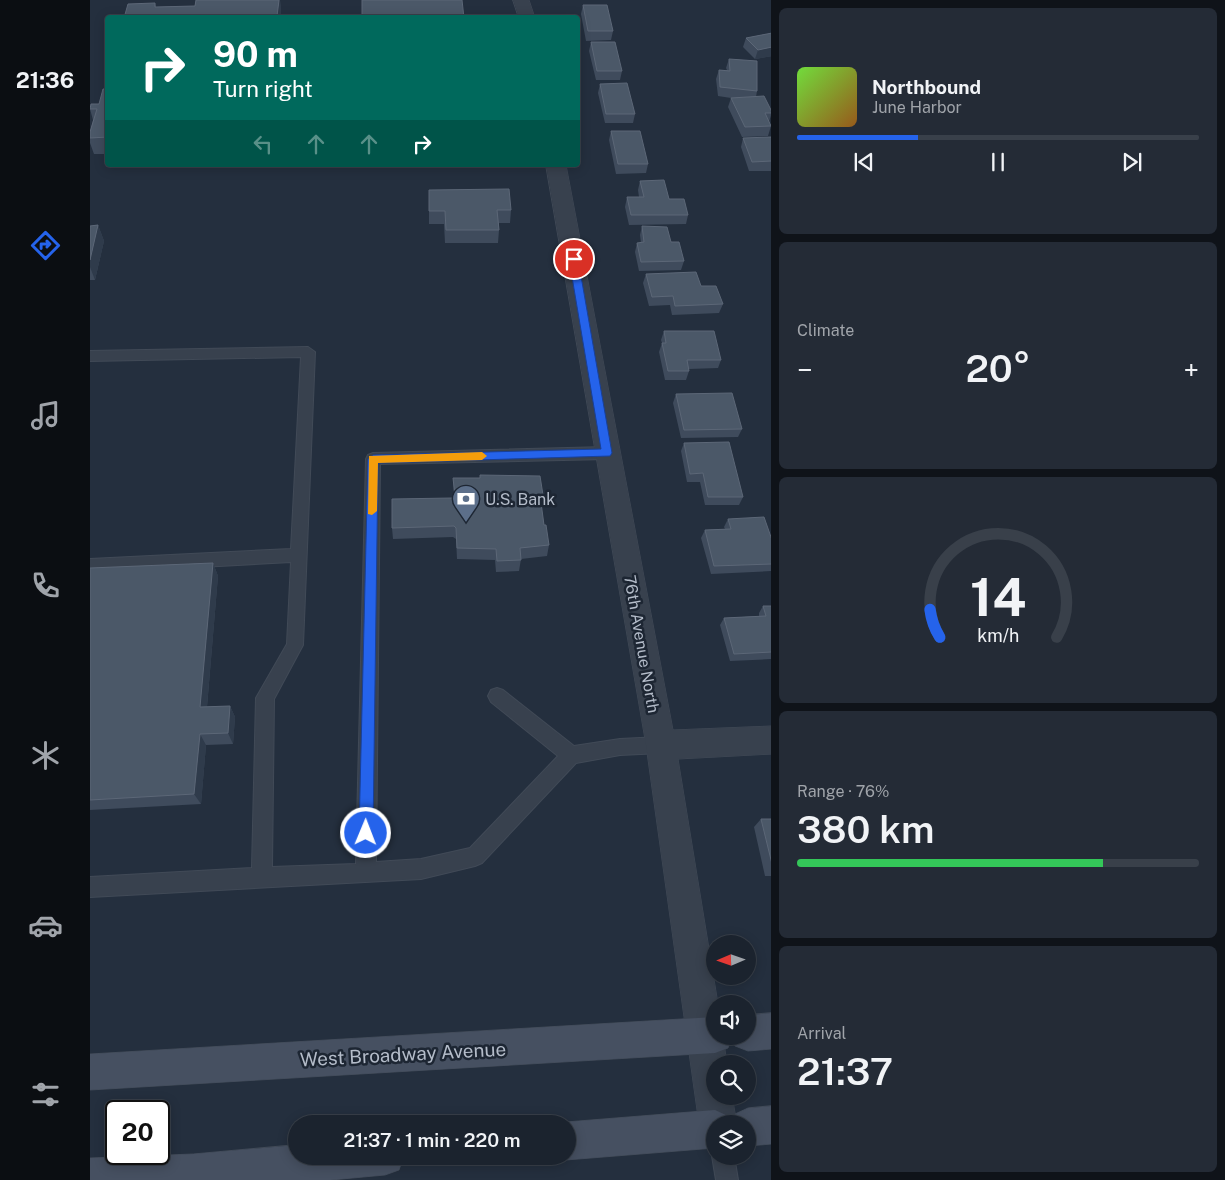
<!DOCTYPE html>
<meta charset="utf-8">
<style>
body{margin:0;font-family:"Public Sans",sans-serif;background:#242b36;color:#f1f3f6;height:100vh;display:flex;flex-direction:column;font-size:19px;white-space:nowrap}
*{box-sizing:border-box;margin:0}
p{font-size:16px;color:#a0a4aa}
.icon{flex:none;width:28px;height:28px;fill:none;stroke:currentColor;stroke-width:2;stroke-linecap:round;stroke-linejoin:round}
.map{position:relative;flex:1;overflow:hidden}
.side{display:flex;flex-direction:column;gap:8px;padding:8px;background:#0f1319;width:454px}
.side>*{flex:none}
.top-card{position:absolute;left:15px;top:15px;width:475px;height:152px;border-radius:5px;box-shadow:0 2px 12px #0003,0 0 0 1px #39404a;background:#00695c;color:#fff;overflow:hidden}
.needle{width:32px;rotate:268deg}
.fabs{position:absolute;left:616px;top:935px;display:grid;gap:10px}
.fabs a{display:grid;place-items:center;width:50px;height:50px;border-radius:50%;background:#1b232e;box-shadow:0 2px 12px #0003,0 0 0 1px #39404a;font-size:25px}
.speed{position:absolute;left:15px;top:1100px;display:flex;gap:10px;font-size:25px;font-weight:700;text-align:center}
.speed>*{display:grid;place-content:center;width:65px;height:65px;border-radius:50%;background:#1b232e;box-shadow:0 2px 12px #0003,0 0 0 1px #39404a;line-height:1}
.speed .limit{border:2px solid #111;border-radius:8px;background:#fff;color:#111}
.pin{position:absolute;display:grid;place-items:center;width:42px;height:42px;color:#fff;margin:-21px;border:2px solid #fff;border-radius:50%;box-shadow:0 1px 5px #0007}
.me{position:absolute;width:55px;margin:-28px;rotate:1deg;stroke-linejoin:round;filter:drop-shadow(0 0 4px #0008)}
.turn{display:flex;align-items:center;gap:18px;height:105px;padding:0 25px;font-size:22px}
.turn .icon{width:65px;height:65px;stroke-width:2.5}
.turn b{display:block;font-size:35px;line-height:42px}
.lanes{display:flex;align-items:center;height:48px;padding:0 25px;background:#0003;justify-content:center;gap:25px;direction:ltr}
.lanes .off{opacity:.35}
.big{font-size:38px;font-weight:600;line-height:1.1}
.side .card{flex:1;display:flex;flex-direction:column;justify-content:center;gap:8px;min-width:0;padding:0 18px;border-radius:8px;background:#242b36}
.side .dial{align-items:center;gap:0}
.dial svg{height:130px;overflow:visible;fill:none;stroke:#39404a;stroke-width:7;stroke-linecap:round;text-anchor:middle}
.dial text{fill:#f1f3f6;stroke:none}
.song{display:flex;align-items:center;gap:15px}
.cover{width:60px;height:60px;border-radius:8px;background:linear-gradient(135deg,hsl(100 70% 55%),hsl(30 70% 35%))}
.played{height:5px;border-radius:2px;background:linear-gradient(90deg,#2563eb 30%,#39404a 30%)}
.keys{display:flex;justify-content:space-around;direction:ltr}
.heat{display:flex;justify-content:space-between;align-items:center;font-size:28px;direction:ltr}
.charge{height:8px;border-radius:4px;background:linear-gradient(90deg,#34c759 76%,#39404a 0)}
.trip{position:absolute;left:198px;top:1115px;width:288px;height:50px;border-radius:25px;background:#1b232e;box-shadow:0 2px 12px #0003,0 0 0 1px #39404a;font-weight:600;line-height:50px;text-align:center}
main{display:flex;flex:1;min-height:0}
.tabs{display:flex;flex-direction:column;width:90px;justify-content:space-around;align-items:center;background:#0b0e12;color:#a0a4aa}
.tabs .icon{width:35px;height:35px}
.tabs .selected{color:#2563eb}
.tabs b{font-size:22px;color:#f1f3f6}
.map>svg:first-child{display:block}
.lines{fill:none;stroke-linecap:round;stroke-linejoin:round}
.lane-casing{stroke:#414a57;stroke-width:2}
.street-casing{stroke:#414a57;stroke-width:1}
.secondary-casing{stroke:#414a57;stroke-width:1}
.lane{fill:#38414e;fill-rule:evenodd}
.street{fill:#38414e;fill-rule:evenodd}
.secondary{fill:#465061;fill-rule:evenodd}
.wall{fill:#3f4b5c}
.shaded-wall{fill:#2f3b4b}
.building{fill:#4b5868;stroke:#5c6777}
.route{fill:#2563eb;stroke:#184099}
.slow{fill:#f59e0b}
.labels{text-anchor:middle;stroke-width:5;stroke-linejoin:round;paint-order:stroke}
.poi-label{font-size:16px;fill:#b4bcc9;stroke:#1d2633;text-anchor:start}
.street-label{font-size:16px;fill:#b4bcc9;stroke:#1d2633}
.near-street-label{font-size:19px;fill:#b4bcc9;stroke:#1d2633}
</style>
<main>
<nav class="tabs">
<b>21:36</b>
<svg class="icon selected" aria-label="directions" viewBox="0 0 24 24"><path d="M12 3l9 9-9 9-9-9zM9 14v-3h6M13 9l2 2-2 2"/></svg>
<svg class="icon" aria-label="music" viewBox="0 0 24 24"><path d="M9 18V5l10-2v13"/><circle cx="6" cy="18" r="3"/><circle cx="16" cy="16" r="3"/></svg>
<svg class="icon" aria-label="phone" viewBox="0 0 24 24"><path d="M5 4h4l2 5-3 2q2 4 5 5l2-3 5 2v4C11 20 4 13 5 4z"/></svg>
<svg class="icon" aria-label="climate" viewBox="0 0 24 24"><path d="M12 3v18M4 7l16 10M4 17L20 7"/></svg>
<svg class="icon" aria-label="car" viewBox="0 0 24 24"><path d="M5 17H2v-5l4-1 3-4h7l3 4 3 1v5h-3M9 17h6M6 11h13"/><circle cx="7" cy="17" r="2"/><circle cx="17" cy="17" r="2"/></svg>
<svg class="icon" aria-label="filters" viewBox="0 0 24 24"><path d="M4 7h16M4 17h16"/><circle cx="9" cy="7" r="2"/><circle cx="15" cy="17" r="2"/></svg>
</nav>
<div class="map">
<svg width="682" height="1180" viewBox="0 0 682 1180">
<rect width="100%" height="100%" fill="#242f3e"/>
<g class="lines">
<defs>
<path id="lane" d="M218,347l7,5 -12,293 -29,54 -2,168 84,-3 10,-405 2,-4 5,-2 234,-6 5,2 2,4 -2,4 -5,2 -227,5 -4,398 45,-3 49,-11 88,-92 -67,-54 -3,-6 3,-6 6,-2 6,2 71,56 46,-7 41,-2 6,2 3,6 -3,6 -6,2 -41,2 -44,8 -94,100 -7,3 -54,13 -331,18v-20l162,-9 4,-170 31,-54 4,-82 -201,11v-14l201,-10 10,-192 -211,4v-10z
M625,1148v8h19l4,24h-22l-4,-24z"/>
<path id="street" d="M423,0h16l6,18h-16z
M456,165h20l107,565 99,-4v28l-94,5 40,245h-3v32h8l4,28h-12v32h17l5,28h-22v18l-10,-5 -6,-13 -53,-379z"/>
<path id="secondary" d="M682,1013v36l-24,2 -13,-5 -3,-8 -4,10 -13,5 -625,37v-36l625,-37v19h33v-21z
M682,1106v38l-24,2v-22h-33v24l-149,12 -9,-4h9v-32h-4l4,-2 149,-12 13,6 3,6 4,-8 13,-6z
M206,1145v11h108l-5,14 -14,5 -54,5h-241v-22l103,-4z"/>
</defs>
<use href="#lane" class="lane-casing"/>
<use href="#street" class="street-casing"/>
<use href="#secondary" class="secondary-casing"/>
<use href="#lane" class="lane"/>
<use href="#street" class="street"/>
<use href="#secondary" class="secondary"/>
</g>
<path class="wall" d="M106,0h84l1,12v6h-157l31,-15 1,4 39,-1z
M493,5l30,26 -2,9 -25,1 -5,-27z
M682,33v23l-17,3 -12,-12 3,-9z
M501,42l31,29 -2,9h-24l-7,-29z
M639,59l28,32 -1,6 16,15 -3,10 2,4 -3,10 -26,1 -14,-30 3,-9 -13,-2 -2,-17 3,-9h8l-1,-2z
M510,84l35,30 -2,9h-28l-7,-30z
M18,89v65h-14l-4,-11v-11l3,-12 -3,-11 9,-5z
M521,131l37,33 -2,9 -30,1 -7,-34z
M653,138l29,1v32h-23l-8,-24z
M550,181l29,18 19,16 -2,9 -57,1 -4,-18 2,-10h12l-1,-7z
M339,190l82,20 -1,13h-11v7l-1,13h-53l-1,-19h-15z
M8,225l6,16 -9,39h-5v-54z
M552,226l29,16 13,19 -3,9 -42,1 -4,-19 2,-9h4l-1,-8z
M556,274l55,12 22,18 -4,9 -47,2 -2,-10 -21,1 -6,-23z
M574,331l57,29 -3,8 -29,1v2l-3,9h-21l-6,-28 3,-9 -1,-3z
M586,394l66,35 -4,8 -57,1 -8,-35z
M594,443l59,54 -4,8h-34l-5,-23h-13l-6,-31z
M363,478l90,17 -2,9 3,21 5,20 -2,11 -26,3 -2,12 -23,1 -1,-12 -38,-1 -1,-20 -3,-2 -60,2 -1,-11 62,-31z
M638,519l44,21v31l-61,3 -10,-36 4,-8 20,-1 -1,-2z
M123,563l5,13 -11,131 23,-1 5,11 -2,27 -27,1 -5,59 -111,6v-242z
M673,606h9v53l-42,2 -10,-36 4,-7 35,-2v-3z
M671,819h11v57h-7l-11,-49z"/>
<path class="shaded-wall" d="M189,0h1l1,12v6h-4v-2z
M682,47v9l-17,3 3,-9z
M8,225l6,16 -9,39 -5,-13v-7z
M123,563l5,13 -12,142 -6,-11z
M140,706l5,11 -2,27 -5,-11z
M110,734l6,11 -5,59 -7,-10z"/>
<path class="building" d="M106,0h83l-2,16h-16v2h-137l4,-14 27,-1v4l40,-1z
M272,0h100l2,18h-102z
M493,5h24l6,26h-25z
M682,33v14l-14,3 -12,-12z
M501,42h24l7,29h-25z
M639,59l28,2v30l-37,-4 -1,-17 11,1z
M537,83l8,31h-29l-6,-30z
M13,89h5v48l-18,1v-6l7,-23h-7l1,-5h8z
M674,96l8,16v1h-7l6,13 -26,1 -14,-29z
M521,131h29l8,33h-30z
M681,137l1,2v22l-20,1 -9,-24z
M574,180l5,19h15l4,16h-57l-4,-18h17l-4,-16z
M419,189l2,21h-14l2,20h-53l-1,-19h-16v-21z
M8,225l-8,35v-34z
M552,226l25,1 4,15h8l5,19 -43,1 -4,-19 7,-1z
M606,272l5,14h15l7,18 -48,2 -2,-10 -21,1 -6,-23z
M574,331h50l7,29h-34l2,11h-21l-6,-28h4z
M642,393l10,36 -58,1 -8,-36z
M639,442l14,55h-35l-5,-24 -13,1 -6,-31z
M390,475l60,1 3,19h-3l4,30h2l3,20 -29,3 1,12 -24,1 -1,-12 -39,-1 -1,-20 -2,-2 -62,2v-29l60,-1 3,-2 -2,-18h27z
M674,517l8,23v24l-58,2 -9,-36 26,-1 -3,-10z
M123,563l-13,144 30,-1 -2,27 -28,1 -6,60 -104,6v-232z
M673,606h9v46l-38,2 -10,-36 42,-2z
M671,819h11v45z"/>
<path class="route" d="M484,256l4,3 34,194 -2,3 -232,7 -5,370 -2,5 -5,2 -5,-2 -2,-5 9,-374 5,-4 228,-6 -32,-190z"/>
<path class="slow" d="M392,452l5,4 -5,4 -104,3 -1,48 -5,4 -4,-1 1,-58z"/>
<defs>
<symbol id="bank-pin" viewBox="-11 -11 22 30"><path d="M0 17L-7.5 6A9.5 9.5 0 1 1 7.5 6Z" fill="#5c6f8a" stroke="#1d2633"/><path d="M-6-4H6V4H-6ZM0-2.3a2.3 2.3 0 1 0 0 4.6a2.3 2.3 0 1 0 0-4.6Z" fill="#fff"/></symbol>
</defs>
<g fill-rule="evenodd">
<use href="#bank-pin" x="360" y="483" width="32" height="43"/>
</g>
<g class="labels">
<g class="poi-label">
<text x="395" y="505">U.S. Bank</text>
</g>
<g class="street-label">
<text transform="translate(552 644) rotate(80)" y="6">76th Avenue North</text>
</g>
<g class="near-street-label">
<text transform="translate(313 1054) rotate(-3)" y="7">West Broadway Avenue</text>
</g>
</g>
</svg>
<div class="fabs">
<a><svg class="needle" viewBox="-14 -14 28 28"><path d="M0-13l5 13h-10z" fill="#e53935"/><path d="M0 13l5-13h-10z" fill="#a0a4aa"/></svg></a>
<a><svg class="icon" aria-label="sound" viewBox="0 0 24 24"><path d="M4 9h4l5-4v14l-5-4H4zM17 9q2 3 0 6"/></svg></a>
<a><svg class="icon" aria-label="search" viewBox="0 0 24 24"><circle cx="10" cy="10" r="6"/><path d="M15 15l6 6"/></svg></a>
<a><svg class="icon" aria-label="layers" viewBox="0 0 24 24"><path d="M12 4l9 5-9 5-9-5zM3 14l9 5 9-5"/></svg></a>
</div>
<div class="speed"><div class="limit">20</div></div>
<div class="pin" style="left:484px;top:259px;background:#d93025"><svg class="icon" aria-label="arrive" viewBox="0 0 24 24"><path d="M6 21V4h12l-3 4 3 4H6"/></svg></div>
<svg class="me" style="left:276px;top:833px" viewBox="-20 -20 40 40"><circle r="17" fill="#2563eb" stroke="#fff" stroke-width="3"/><path d="M0-11L8 9 0 5-8 9z" fill="#fff"/></svg>
<div class="trip">21:37 · 1 min · 220 m</div>
<div class="top-card">
<div class="turn"><svg class="icon" aria-label="right" viewBox="0 0 24 24"><path d="M7 20v-9h11M14 6l5 5-5 5"/></svg><div><b>90 m</b>Turn right</div></div>
<div class="lanes"><svg class="icon off" aria-label="left" viewBox="0 0 24 24"><path d="M17 20v-9H6M10 6l-5 5 5 5"/></svg><svg class="icon off" aria-label="ahead" viewBox="0 0 24 24"><path d="M12 20V5M6 11l6-6 6 6"/></svg><svg class="icon off" aria-label="ahead" viewBox="0 0 24 24"><path d="M12 20V5M6 11l6-6 6 6"/></svg><svg class="icon" aria-label="right" viewBox="0 0 24 24"><path d="M7 20v-9h11M14 6l5 5-5 5"/></svg></div>
</div>
</div>
<section class="side">
<div class="card">
<div class="song"><i class="cover"></i><div><b>Northbound</b><p>June Harbor</p></div></div>
<div class="played"></div>
<div class="keys"><svg class="icon" aria-label="previous" viewBox="0 0 24 24"><path d="M18 5L8 12l10 7zM5 5v14"/></svg><svg class="icon" aria-label="pause" viewBox="0 0 24 24"><path d="M8 5v14M16 5v14"/></svg><svg class="icon" aria-label="next" viewBox="0 0 24 24"><path d="M6 5l10 7-10 7zM19 5v14"/></svg></div>
</div>
<div class="card"><p>Climate</p>
<div class="heat"><a>−</a><b class="big">20°</b><a>+</a></div>
</div>
<div class="card dial"><svg viewBox="0 0 100 80">
<path d="M14 69A42 42 0 1 1 86 69"/>
<path d="M14 69A42 42 0 0 1 8 52" stroke="#2563eb"/>
<text x="50" y="56" font-size="32" font-weight="700">14</text>
<text x="50" y="72" font-size="11">km/h</text>
</svg></div>
<div class="card"><p>Range · 76%</p><b class="big">380 km</b><div class="charge"></div></div>
<div class="card"><p>Arrival</p><b class="big">21:37</b></div>
</section>
</main>
